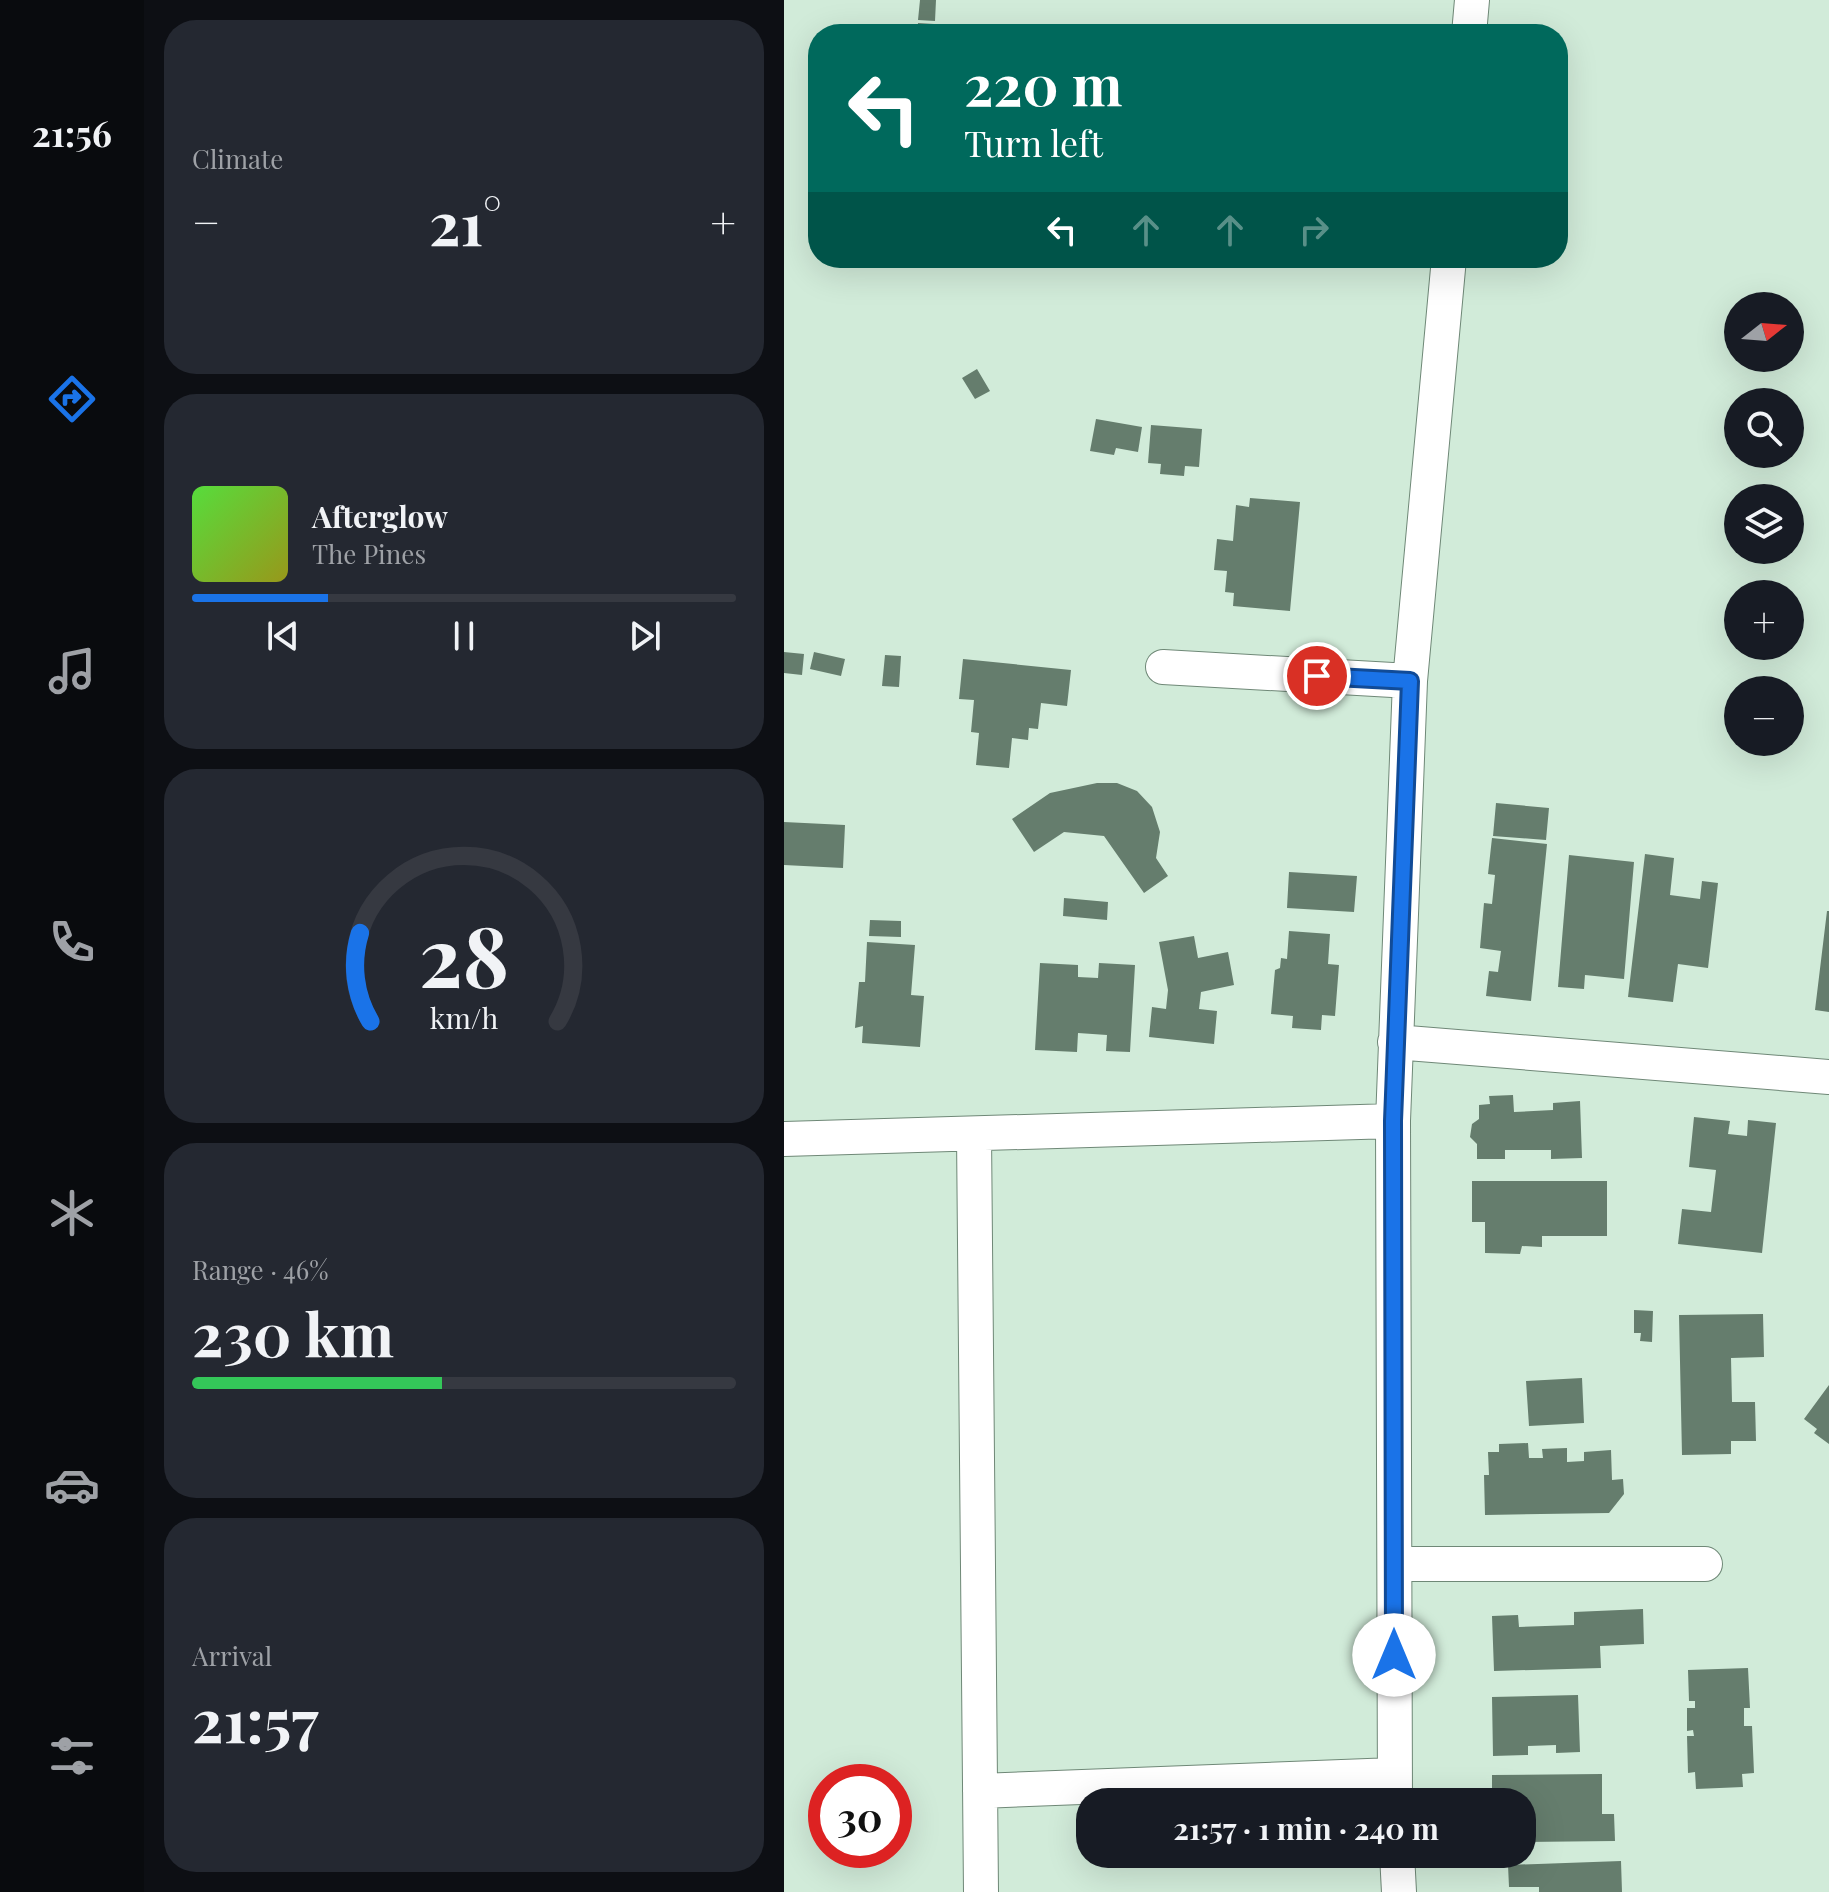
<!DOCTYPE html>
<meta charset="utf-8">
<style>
body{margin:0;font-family:"Playfair Display",serif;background:#242831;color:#f1f3f6;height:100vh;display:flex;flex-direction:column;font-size:30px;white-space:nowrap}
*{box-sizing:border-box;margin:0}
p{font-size:26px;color:#9ea1a6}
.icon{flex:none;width:44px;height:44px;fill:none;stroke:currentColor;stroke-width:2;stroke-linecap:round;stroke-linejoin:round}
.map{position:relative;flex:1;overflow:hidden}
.panel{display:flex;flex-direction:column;gap:20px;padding:20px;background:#0d0f14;width:640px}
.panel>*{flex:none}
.banner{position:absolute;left:24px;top:24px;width:760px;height:244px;border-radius:32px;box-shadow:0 8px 32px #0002;background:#00695c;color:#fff;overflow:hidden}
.needle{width:52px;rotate:73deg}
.tools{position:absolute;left:940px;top:292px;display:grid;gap:16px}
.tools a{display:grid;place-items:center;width:80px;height:80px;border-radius:50%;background:#171b24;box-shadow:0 8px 32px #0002;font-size:40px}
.speed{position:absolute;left:24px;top:1764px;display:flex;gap:16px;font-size:40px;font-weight:700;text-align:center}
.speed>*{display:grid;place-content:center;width:104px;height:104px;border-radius:50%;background:#171b24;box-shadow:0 8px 32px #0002;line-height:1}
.speed .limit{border:12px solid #d22;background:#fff;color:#111}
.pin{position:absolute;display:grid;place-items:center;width:68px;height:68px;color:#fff;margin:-34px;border:4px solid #fff;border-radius:50%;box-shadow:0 2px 8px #0007}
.me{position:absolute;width:88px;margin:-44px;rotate:0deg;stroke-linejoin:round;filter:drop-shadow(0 0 6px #0008)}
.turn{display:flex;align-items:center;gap:28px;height:168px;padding:0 24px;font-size:36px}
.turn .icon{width:104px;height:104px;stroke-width:2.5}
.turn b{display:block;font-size:56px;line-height:68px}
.lanes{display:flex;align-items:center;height:76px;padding:0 24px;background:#0003;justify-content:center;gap:40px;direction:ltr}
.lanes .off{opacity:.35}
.big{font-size:60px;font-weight:700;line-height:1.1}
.panel .tile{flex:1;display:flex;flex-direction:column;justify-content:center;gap:12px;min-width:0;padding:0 28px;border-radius:32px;background:#242831}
.panel .dial{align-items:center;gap:0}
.dial svg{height:208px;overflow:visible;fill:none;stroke:#363941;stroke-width:7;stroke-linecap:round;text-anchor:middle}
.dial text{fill:#f1f3f6;stroke:none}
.song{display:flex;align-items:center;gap:24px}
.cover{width:96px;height:96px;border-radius:12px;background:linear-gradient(135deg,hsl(110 70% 55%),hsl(60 70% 35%))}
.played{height:8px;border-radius:4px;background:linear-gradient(90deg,#1a73e8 25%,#363941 25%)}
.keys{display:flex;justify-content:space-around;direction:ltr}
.heat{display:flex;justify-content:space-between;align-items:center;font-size:44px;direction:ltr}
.charge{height:12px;border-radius:6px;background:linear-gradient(90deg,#34c759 46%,#363941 0)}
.trip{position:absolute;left:292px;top:1788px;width:460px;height:80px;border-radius:32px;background:#171b24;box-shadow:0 8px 32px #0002;font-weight:700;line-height:80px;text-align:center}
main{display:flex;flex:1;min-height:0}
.tab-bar{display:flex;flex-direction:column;width:144px;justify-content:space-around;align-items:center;background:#090b0e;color:#9ea1a6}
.tab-bar .icon{width:56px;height:56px}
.tab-bar .active{color:#1a73e8}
.tab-bar b{font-size:36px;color:#f1f3f6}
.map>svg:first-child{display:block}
.building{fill:#657d6d}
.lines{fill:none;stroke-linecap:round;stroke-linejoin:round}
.street-casing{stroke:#6f8877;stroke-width:36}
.street{stroke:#fff;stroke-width:34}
.route-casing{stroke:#114b97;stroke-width:20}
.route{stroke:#1a73e8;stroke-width:14}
</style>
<main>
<nav class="tab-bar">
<b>21:56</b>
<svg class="icon active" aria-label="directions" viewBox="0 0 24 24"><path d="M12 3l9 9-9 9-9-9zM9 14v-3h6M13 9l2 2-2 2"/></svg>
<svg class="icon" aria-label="music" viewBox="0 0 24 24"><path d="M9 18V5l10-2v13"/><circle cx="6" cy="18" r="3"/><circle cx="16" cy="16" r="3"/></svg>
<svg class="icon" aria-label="phone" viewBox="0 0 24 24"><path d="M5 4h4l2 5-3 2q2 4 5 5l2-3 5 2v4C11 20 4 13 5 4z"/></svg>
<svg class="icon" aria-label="climate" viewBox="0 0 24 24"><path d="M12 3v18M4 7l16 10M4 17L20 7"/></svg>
<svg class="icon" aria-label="car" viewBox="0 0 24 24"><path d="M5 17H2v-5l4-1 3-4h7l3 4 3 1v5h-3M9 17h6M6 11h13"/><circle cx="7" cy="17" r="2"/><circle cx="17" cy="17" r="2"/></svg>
<svg class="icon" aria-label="filters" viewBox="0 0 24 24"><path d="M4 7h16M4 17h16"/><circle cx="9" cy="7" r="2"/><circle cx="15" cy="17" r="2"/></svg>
</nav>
<section class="panel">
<div class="tile"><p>Climate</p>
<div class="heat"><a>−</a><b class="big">21°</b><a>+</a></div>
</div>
<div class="tile">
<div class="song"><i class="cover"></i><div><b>Afterglow</b><p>The Pines</p></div></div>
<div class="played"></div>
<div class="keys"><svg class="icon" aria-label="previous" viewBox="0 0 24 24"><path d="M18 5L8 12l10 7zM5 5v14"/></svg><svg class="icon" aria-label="pause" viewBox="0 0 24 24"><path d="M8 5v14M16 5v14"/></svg><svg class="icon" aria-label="next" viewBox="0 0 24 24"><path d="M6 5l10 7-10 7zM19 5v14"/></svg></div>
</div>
<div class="tile dial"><svg viewBox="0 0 100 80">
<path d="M14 69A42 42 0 1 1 86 69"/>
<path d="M14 69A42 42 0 0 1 10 35" stroke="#1a73e8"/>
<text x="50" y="56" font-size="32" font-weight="700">28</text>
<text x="50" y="72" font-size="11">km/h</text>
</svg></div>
<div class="tile"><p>Range · 46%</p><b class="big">230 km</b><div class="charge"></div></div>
<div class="tile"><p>Arrival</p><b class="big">21:57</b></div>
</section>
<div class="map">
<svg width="1045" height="1892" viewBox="0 0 1045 1892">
<rect width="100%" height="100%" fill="#d1ebd9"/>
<path class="building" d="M136,0h16l-1,21 -17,-1z
M134,23l16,1 -1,10h-16z
M193,369l13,22 -15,8 -13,-21z
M312,419l46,8 -4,25 -22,-4 -2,7 -24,-4z
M367,425l51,4 -3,38 -14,-1 -1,10 -24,-2 1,-10 -13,-1z
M466,498l50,4 -10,109 -57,-5 1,-13 -9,-1 2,-21 -13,-1 3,-31 16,2 3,-36 13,2z
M0,652l20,2 -2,21 -18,-2z
M30,652l31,7 -4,17 -31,-7z
M101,655l16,1 -2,31 -17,-1z
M179,659l108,11 -4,36 -26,-3 -3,26 -9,-1 -1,12 -16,-2 -3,30 -33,-3 3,-32 -8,-1 3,-32 -15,-1z
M313,783h20l20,8 15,16 8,25 -4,26 12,18 -24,17 -40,-57 -40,-4 -30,20 -22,-33 38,-26z
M712,803l53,5 -3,32 -53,-4z
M0,822l61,3 -2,43 -59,-3z
M708,838l55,6 -16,157 -45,-5 3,-25 9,1 3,-21 -21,-3 4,-45 8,1 3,-29 -7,-1z
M861,854l29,4 -4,37 30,4 2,-18 16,2 -10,85 -30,-4 -5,38 -45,-5z
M785,855l65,7 -10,117 -39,-4 -1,14 -26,-2z
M505,872l68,4 -3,36 -67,-4z
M280,898l44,4 -1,18 -44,-4z
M1043,911h2v101l-14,-2z
M86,920l31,1v16l-32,-1z
M505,931l41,3 -2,30 11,1 -4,51 -13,-1 -1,15 -29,-2 1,-12 -22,-2 4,-44 5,-2 1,-10 6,1z
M410,936l4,22 30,-6 6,33 -33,7 -2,17 18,2 -3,33 -65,-7 3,-30 14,2 2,-19 -9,-48z
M83,942l48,3 -4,50 13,1 -4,51 -58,-4 1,-17 -8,2 4,-46h6z
M256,963l38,2v12l20,1 1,-15 36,2 -5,87 -24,-1 1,-16 -29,-2 -1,19 -42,-2z
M729,1095l1,17 39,-2v-7l27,-2 2,57 -31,1v-9h-46v9h-28v-15l-7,-7 2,-13 7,-5v-14l11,-1 -1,-8z
M910,1117l36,4 -2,13 19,2 1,-16 28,3 -14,130 -84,-9 4,-35 29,3 5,-42 -27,-3z
M688,1181h135v55h-65v11l-20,-1 -2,8 -35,-1v-31h-13z
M850,1310l19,1 -1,31 -12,-1 1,-8h-7z
M979,1314l1,43 -33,1 1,44h23l1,39h-25v13l-49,1 -3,-140z
M798,1378l2,45 -55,3 -3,-45z
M1045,1385v59l-15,-11 3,-4 -13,-10z
M744,1443l1,15h14l-1,-9 25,-1v14l17,-1v-9l27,-2 1,30 11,-1 1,15 -15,19 -124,2 -1,-40h5l-1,-23h11v-8z
M859,1609l1,35 -44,2 1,22 -107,3 -2,-55 26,-1 1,12 55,-2v-13z
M964,1668l2,40h-6v18h8l2,47 -12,1 1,13 -47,2 -1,-17 -7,1 -1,-37h7l-1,-6 -6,1v-23h8v-7h-6l-1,-31z
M794,1695l2,57 -24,1v-8l-28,1v9l-35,1 -1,-59z
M818,1774v40h12l1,27 -93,1v-26h9v-9h-9v-5h-30v-27z
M837,1861l1,31h-83v-5h-30l-1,-22z"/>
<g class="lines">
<defs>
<path id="street" d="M685,34l3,-34
M379,667l247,14
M611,1042l434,35
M190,1134l7,758
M0,1139l609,-18
M611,1564h310
M196,1791l414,-16
M611,1802l-2,-681 17,-440 39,-423
M613,1854l2,38"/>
</defs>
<use href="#street" class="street-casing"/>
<use href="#street" class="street"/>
</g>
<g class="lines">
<defs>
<path id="route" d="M533,676l93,5 -17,440 1,534"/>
</defs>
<use href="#route" class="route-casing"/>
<use href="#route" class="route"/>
</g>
</svg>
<div class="tools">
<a><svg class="needle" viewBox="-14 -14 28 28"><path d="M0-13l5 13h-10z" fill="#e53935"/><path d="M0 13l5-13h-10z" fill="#9ea1a6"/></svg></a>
<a><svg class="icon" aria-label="search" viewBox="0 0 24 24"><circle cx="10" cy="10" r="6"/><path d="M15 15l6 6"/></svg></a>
<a><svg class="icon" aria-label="layers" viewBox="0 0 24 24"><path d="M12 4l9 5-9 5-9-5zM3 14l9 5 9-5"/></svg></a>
<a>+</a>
<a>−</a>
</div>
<div class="speed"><div class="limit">30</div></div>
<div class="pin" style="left:533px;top:676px;background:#d93025"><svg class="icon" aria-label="arrive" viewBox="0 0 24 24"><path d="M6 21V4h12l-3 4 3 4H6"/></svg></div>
<svg class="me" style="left:610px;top:1655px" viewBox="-20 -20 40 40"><circle r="19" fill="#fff"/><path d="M0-13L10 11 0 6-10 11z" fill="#1a73e8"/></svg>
<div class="trip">21:57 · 1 min · 240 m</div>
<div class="banner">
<div class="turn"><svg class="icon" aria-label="left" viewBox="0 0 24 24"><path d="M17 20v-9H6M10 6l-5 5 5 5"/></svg><div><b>220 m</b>Turn left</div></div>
<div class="lanes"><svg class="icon" aria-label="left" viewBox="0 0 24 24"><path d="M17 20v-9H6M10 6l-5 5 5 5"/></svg><svg class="icon off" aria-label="ahead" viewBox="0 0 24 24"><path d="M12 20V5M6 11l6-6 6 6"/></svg><svg class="icon off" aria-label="ahead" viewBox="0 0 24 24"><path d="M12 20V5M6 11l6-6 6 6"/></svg><svg class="icon off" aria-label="right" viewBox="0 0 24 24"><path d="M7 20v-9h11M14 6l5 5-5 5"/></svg></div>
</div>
</div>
</main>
